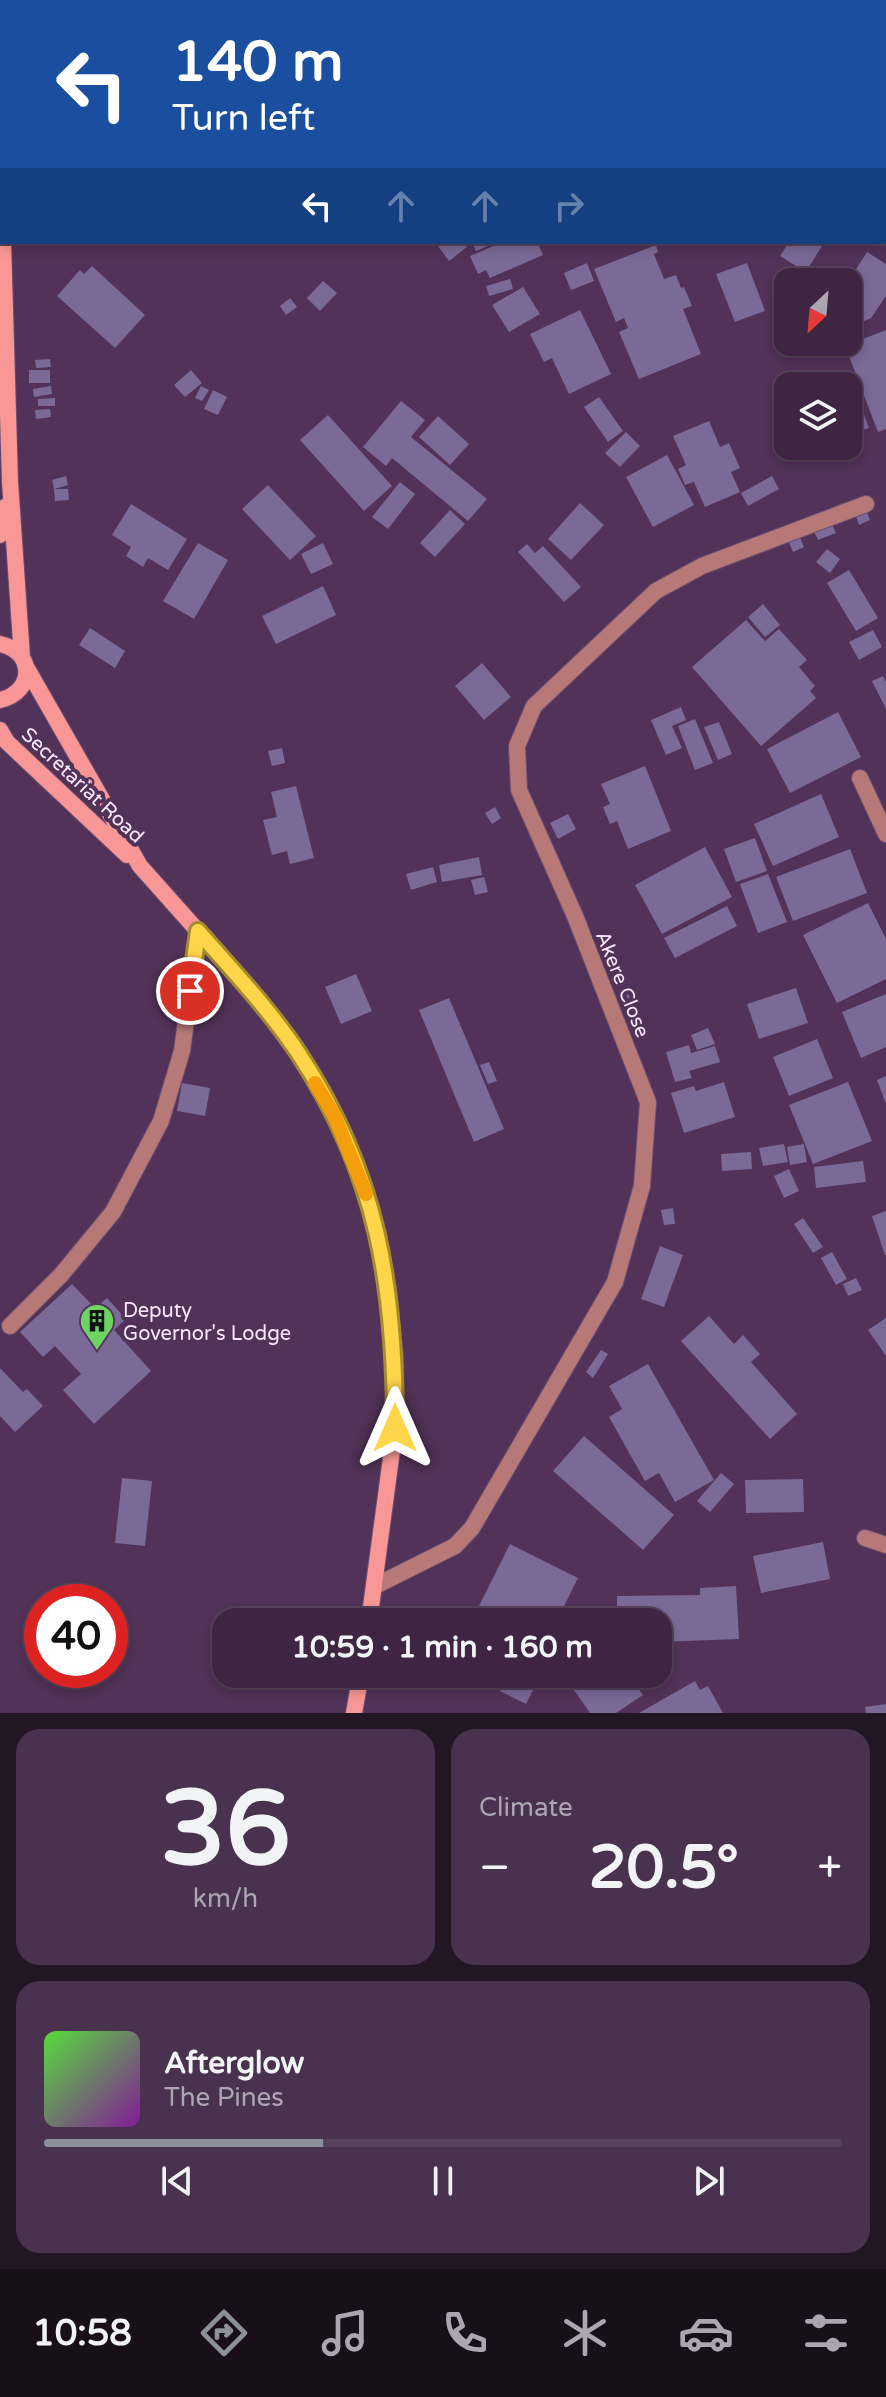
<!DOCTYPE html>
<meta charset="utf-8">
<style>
body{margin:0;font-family:"Varela Round",sans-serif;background:#49324d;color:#f1f3f6;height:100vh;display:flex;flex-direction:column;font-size:30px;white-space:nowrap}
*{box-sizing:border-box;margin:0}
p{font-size:26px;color:#ada5b2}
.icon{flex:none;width:44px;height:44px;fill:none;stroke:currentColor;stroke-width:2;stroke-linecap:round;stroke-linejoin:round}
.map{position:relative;height:1713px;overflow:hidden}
.side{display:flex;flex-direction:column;gap:16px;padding:16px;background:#221524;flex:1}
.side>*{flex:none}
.top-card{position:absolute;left:0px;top:0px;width:886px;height:244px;box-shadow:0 4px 12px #0003,0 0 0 2px #57435b;background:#1a4fa0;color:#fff;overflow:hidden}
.needle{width:52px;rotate:206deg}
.buttons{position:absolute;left:774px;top:268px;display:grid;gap:16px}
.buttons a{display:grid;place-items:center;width:88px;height:88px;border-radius:16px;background:#3e2642;box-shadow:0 4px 12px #0003,0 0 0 2px #57435b;font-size:40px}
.speed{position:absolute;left:24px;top:1584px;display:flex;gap:16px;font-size:40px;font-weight:700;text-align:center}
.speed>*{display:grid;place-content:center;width:104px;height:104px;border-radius:50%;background:#3e2642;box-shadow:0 4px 12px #0003,0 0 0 2px #57435b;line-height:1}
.speed .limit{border:12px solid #d22;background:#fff;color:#111}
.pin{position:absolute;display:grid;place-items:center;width:68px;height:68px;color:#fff;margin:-34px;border:4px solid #fff;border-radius:50%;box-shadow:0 2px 8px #0007}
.me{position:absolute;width:88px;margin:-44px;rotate:0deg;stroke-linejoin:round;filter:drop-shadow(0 0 6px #0008)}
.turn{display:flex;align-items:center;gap:28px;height:168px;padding:0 40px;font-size:36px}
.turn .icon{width:104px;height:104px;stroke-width:2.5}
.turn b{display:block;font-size:56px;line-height:68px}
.lanes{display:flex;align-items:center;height:76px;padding:0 40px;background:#0003;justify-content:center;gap:40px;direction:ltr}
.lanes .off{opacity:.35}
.big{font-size:60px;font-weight:700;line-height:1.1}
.side .widget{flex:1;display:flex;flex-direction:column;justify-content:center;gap:12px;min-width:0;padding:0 28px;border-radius:24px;background:#49324d}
.side .dial{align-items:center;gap:0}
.dial b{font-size:104px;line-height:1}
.song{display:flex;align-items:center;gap:24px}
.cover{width:96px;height:96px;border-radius:12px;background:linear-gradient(135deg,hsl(110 70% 55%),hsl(290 70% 35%))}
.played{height:8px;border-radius:4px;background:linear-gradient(90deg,#8c9099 35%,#57435b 35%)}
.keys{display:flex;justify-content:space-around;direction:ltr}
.heat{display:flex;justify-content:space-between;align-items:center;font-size:44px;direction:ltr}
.side .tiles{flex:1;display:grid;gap:16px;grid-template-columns:1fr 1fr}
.widget:last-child{grid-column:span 2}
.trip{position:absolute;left:212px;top:1608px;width:460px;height:80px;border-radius:24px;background:#3e2642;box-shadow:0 4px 12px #0003,0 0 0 2px #57435b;font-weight:700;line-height:80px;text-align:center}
.tab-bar{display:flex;height:128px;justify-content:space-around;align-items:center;background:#190f1a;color:#ada5b2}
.tab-bar .icon{width:56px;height:56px}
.tab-bar .current{color:#8c9099}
.tab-bar b{font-size:36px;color:#f1f3f6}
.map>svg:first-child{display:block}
.building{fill:#7b6998}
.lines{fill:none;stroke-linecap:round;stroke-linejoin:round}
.lane-casing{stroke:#6d4f72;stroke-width:18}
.street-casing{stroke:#6d4f72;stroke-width:18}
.secondary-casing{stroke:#6d4f72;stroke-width:18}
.highway-casing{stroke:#6d4f72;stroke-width:26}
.lane{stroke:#b77977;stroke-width:16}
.street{stroke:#b77977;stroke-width:16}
.secondary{stroke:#f89795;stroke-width:16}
.highway{stroke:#f4f4f4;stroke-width:24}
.route-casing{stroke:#a68a30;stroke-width:20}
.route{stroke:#ffd54a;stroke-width:14}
.slow{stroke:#f59e0b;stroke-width:14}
.labels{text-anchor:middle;stroke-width:8;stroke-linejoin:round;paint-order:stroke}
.street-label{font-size:20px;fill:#fbeafd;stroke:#523258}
.poi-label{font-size:20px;fill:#fbeafd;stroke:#523258;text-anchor:start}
</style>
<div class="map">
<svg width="886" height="1713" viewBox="0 0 886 1713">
<rect width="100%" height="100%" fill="#523258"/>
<path class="building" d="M435,242h27l5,5 -18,14z
M472,242h25l-21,9z
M503,242h34l6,13 -53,23 -4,-8 -8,4 -8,-18z
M789,242l34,2 -17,28 -26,-16z
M656,245l2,7 -4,2 10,25 12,-4 5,13 3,-1 8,19 -9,3 18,45 -62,25 -20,-47 9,-4 -4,-10 -8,4 -22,-53z
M867,252l19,12v32l-15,22 -23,11v-47z
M587,263l7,18 -23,9 -7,-17z
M747,263l18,48 -30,11 -19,-48z
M92,266l53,49 -30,33 -58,-52 23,-26 4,4z
M510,279l3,10 -24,7 -3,-10z
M323,281l14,12 -17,18 -13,-13z
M523,287l17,27 -31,18 -17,-27z
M290,298l7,9 -11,8 -6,-9z
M580,310l31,64 -42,20 -17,-36 -8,4 -14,-28z
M886,330v99l-8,3 -33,-86z
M50,359l1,8 -15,1 -1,-8z
M29,370h21v13h-21z
M191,370l11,13 -17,14 -11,-12z
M850,376l19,52 -21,7v-49h-24z
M51,386l1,8 -18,3 -1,-8z
M201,386l8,4 -7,11 -7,-3z
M213,390l14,7 -9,18 -14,-6z
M599,397l24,34 -15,11 -24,-35z
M55,398v8h-17v-7z
M401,401l24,19 -14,17 76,62 -19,22 -76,-63 -6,8 -23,-19z
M50,409l1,8 -15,2 -1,-9z
M328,415l64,71 -28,25 -64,-71z
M438,416l31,28 -19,21 -31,-28z
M709,421l11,26 9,-4 11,25 -9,4 9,20 -35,15 -11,-25 -9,3 -7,-16 8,-4 -13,-29z
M626,432l14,14 -20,21 -15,-14z
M667,455l27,50 -41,22 -27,-50z
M66,476l2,9 -14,4 -2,-9z
M772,476l7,13 -31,17 -7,-13z
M400,482l15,12 -27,35 -16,-12z
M268,485l48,51 -26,24 -48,-51z
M54,489h14l1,11 -14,1z
M580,503l24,22 -33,35 -23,-21z
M131,504l56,35 -19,31 -20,-12 -5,9 -17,-11 5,-9 -19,-12z
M866,509l4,11 -11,5 -4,-11z
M450,510l15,14 -30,33 -15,-14z
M831,522l5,11 -18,7 -5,-11z
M799,535l5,12 -11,5 -5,-12z
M198,543l30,17 -34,59 -31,-18z
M323,543l10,21 -22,10 -10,-20z
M527,544l8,9 8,-7 38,41 -17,15 -46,-50z
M827,549l13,10 -10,14 -14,-11z
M849,570l29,48 -22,13 -29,-48z
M323,586l13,29 -60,29 -14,-28z
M763,604l17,21 -15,12 -17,-20z
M746,620l19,21 14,-12 28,31 -8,7 16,19 -5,5 6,7 -55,48 -69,-79z
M90,628l35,23 -10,17 -36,-23z
M873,630l9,17 -23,13 -10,-18z
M482,663l29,34 -27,23 -29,-34z
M883,676l3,6v27l-14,-28z
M681,707l5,13 -14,6 10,22 -16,7 -15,-35z
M838,712l23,45 -71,36 -23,-44z
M695,719l18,44 -18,7 -17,-44z
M719,722l13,32 -14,6 -14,-33z
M282,748l3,15 -13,3 -4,-15z
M645,766l26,65 -43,18 -11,-28 -7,3 -7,-17 7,-3 -9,-20z
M296,786l18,72 -24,6 -3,-13 -15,4 -9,-35 14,-3 -6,-25z
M821,794l18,43 -66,29 -19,-42z
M495,807l6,11 -9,6 -7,-11z
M568,814l8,15 -18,10 -8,-16z
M755,838l12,33 -31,11 -12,-33z
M705,847l27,50 -70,37 -27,-49z
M850,849l17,44 -74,28 -17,-44z
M479,857l3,18 -40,7 -3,-17z
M433,867l4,15 -26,8 -5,-16z
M768,874l19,48 -29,11 -18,-49z
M484,877l4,15 -13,3 -4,-15z
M868,903l18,36v40l-49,24 -34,-68z
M727,906l10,20 -62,32 -11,-20z
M356,974l16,37 -31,13 -16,-37z
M632,985l7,17 -12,4 -6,-16z
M796,988l12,35 -49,16 -12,-35z
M886,994v53l-25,11 -19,-46z
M449,998l55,131 -30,13 -55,-132z
M708,1028l7,16 -18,6 -6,-15z
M817,1039l16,39 -44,18 -16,-39z
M689,1045l2,8 24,-7 5,16 -31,9 3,7 -17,4 -9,-30z
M489,1062l8,19 -9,3 -8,-19z
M886,1076v28l-9,-24z
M724,1082l11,35 -51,16 -13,-40 23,-7 2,5z
M848,1082l24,59 -59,23 -24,-59z
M182,1083l28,5 -5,28 -28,-5z
M784,1144l4,18 -25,4 -4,-18z
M804,1144l3,18 -17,3 -3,-18z
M751,1152l1,17 -30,2 -1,-17z
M863,1161l3,21 -50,6 -2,-21z
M789,1169l10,22 -15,7 -10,-22z
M673,1208l2,16 -11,1 -3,-15z
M886,1211v44h-1l-13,-39z
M803,1218l20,29 -10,6 -19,-29z
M660,1246l23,9 -19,52 -23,-8z
M832,1252l15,27 -11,6 -15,-27z
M856,1278l6,12 -14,6 -5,-12z
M72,1284l23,24 12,-10 19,21 -12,11 37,41 -57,53 -31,-34 18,-16 -26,-28 -12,11 -23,-25z
M709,1316l25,28 9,-9 17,19 -9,8 46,52 -27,25 -89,-98z
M886,1318v38l-18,-26z
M601,1350l7,4 -15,24 -7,-6z
M648,1364l66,116 -39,22 -16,-29 -14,8 -36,-64 13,-8 -13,-23z
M0,1368l23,24 4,-3 16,17 -28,26 -15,-16z
M584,1436l90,79 -31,35 -90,-79z
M721,1473l13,11 -24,28 -13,-11z
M122,1478l30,3 -7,65 -30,-3z
M803,1479l1,33 -58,1 -1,-33z
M823,1542l7,37 -69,14 -8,-37z
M510,1544l68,34 -22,44h-85z
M736,1586l3,53 -81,3v-20h-41v-26l83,-1v-7z
M495,1674h46l-15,30 -26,-13 6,-12z
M580,1674h48l15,21 -27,18h-26l-18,-26 8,-5 -4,-6z
M695,1681l5,9 8,-4 15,27h-84z
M886,1704v9h-20l-1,-6z"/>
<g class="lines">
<defs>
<path id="lane" d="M0,105l2,1
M10,1326l51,-51 52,-63 48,-91 21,-70 16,-120
M865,1538l21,7
M375,1586l80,-40 17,-18 143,-246 27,-96 6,-84 -73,-186 -56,-126 -2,-44 17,-40 122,-115 46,-25 164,-62"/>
<path id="street" d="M860,778l26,56"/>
<path id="secondary" d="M0,169l2,49
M3,242l7,240 12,175
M0,535l5,-28
M0,644c35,7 35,48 0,56
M25,665l115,201 113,127 46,62 35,60 26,60 18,59 10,56 7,68v70l-26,194
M0,730l7,12 120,113
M354,1713l7,-39"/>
<path id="highway" d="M857,0l4,2
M884,17l2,2"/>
</defs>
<use href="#lane" class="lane-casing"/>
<use href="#street" class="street-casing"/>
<use href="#secondary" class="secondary-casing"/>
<use href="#highway" class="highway-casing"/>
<use href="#lane" class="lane"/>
<use href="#street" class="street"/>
<use href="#secondary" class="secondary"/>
<use href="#highway" class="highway"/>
</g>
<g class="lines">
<defs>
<path id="route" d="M190,991l8,-60c35,40 72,79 101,123 79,120 96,234 96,374"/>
</defs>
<use href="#route" class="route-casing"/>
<use href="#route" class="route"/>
<path class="slow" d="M315,1083l19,32 32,79"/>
</g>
<defs>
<symbol id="building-pin" viewBox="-11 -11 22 30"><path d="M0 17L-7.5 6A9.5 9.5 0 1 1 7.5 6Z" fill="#6dd361" stroke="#523258"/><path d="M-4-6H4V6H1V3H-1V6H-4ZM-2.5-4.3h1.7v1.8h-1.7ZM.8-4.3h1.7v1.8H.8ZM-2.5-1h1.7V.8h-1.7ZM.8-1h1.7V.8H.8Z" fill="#111"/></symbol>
</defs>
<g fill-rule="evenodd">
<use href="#building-pin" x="77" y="1301" width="40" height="54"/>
</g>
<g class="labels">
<g class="street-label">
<text transform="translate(83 785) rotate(43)" y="7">Secretariat Road</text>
<text transform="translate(623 984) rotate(68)" y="7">Akere Close</text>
</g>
<g class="poi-label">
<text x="123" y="1317">Deputy<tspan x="123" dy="23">Governor's Lodge</tspan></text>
</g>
</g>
</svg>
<div class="buttons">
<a><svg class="needle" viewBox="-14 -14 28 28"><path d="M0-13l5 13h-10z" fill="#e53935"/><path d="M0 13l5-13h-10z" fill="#ada5b2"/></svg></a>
<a><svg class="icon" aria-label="layers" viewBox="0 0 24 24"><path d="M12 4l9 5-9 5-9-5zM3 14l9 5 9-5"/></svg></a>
</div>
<div class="speed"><div class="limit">40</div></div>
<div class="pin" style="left:190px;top:991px;background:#d93025"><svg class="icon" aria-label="arrive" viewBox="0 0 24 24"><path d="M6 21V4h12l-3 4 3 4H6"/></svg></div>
<svg class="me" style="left:395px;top:1428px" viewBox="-20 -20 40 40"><path d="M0-17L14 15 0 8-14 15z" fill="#ffd54a" stroke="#fff" stroke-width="4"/></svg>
<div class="trip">10:59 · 1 min · 160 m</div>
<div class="top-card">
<div class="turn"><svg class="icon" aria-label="left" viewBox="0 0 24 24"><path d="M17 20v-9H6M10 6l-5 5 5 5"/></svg><div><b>140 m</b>Turn left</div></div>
<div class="lanes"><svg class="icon" aria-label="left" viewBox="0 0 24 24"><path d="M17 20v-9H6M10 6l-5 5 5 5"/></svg><svg class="icon off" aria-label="ahead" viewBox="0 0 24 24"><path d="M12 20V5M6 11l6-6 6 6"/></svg><svg class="icon off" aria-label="ahead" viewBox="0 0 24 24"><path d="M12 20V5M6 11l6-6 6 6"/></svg><svg class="icon off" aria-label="right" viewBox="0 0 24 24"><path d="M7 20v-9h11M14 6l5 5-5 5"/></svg></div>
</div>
</div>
<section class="side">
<div class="tiles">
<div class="widget dial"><b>36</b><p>km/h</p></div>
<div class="widget"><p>Climate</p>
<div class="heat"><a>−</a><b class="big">20.5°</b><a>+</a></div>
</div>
<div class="widget">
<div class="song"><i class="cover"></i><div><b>Afterglow</b><p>The Pines</p></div></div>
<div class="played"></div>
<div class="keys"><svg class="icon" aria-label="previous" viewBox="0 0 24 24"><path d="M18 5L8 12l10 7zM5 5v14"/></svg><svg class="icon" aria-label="pause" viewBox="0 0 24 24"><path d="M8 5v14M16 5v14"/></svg><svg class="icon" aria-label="next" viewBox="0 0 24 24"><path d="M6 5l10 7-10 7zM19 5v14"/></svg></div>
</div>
</div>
</section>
<nav class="tab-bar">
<b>10:58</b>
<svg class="icon current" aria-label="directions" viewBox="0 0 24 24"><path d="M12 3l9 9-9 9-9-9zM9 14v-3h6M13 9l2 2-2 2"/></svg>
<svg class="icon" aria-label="music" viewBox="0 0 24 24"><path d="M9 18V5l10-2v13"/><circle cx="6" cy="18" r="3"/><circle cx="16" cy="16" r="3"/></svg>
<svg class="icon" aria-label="phone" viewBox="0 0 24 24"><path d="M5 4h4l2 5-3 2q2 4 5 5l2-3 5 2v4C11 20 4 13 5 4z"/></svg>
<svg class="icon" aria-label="climate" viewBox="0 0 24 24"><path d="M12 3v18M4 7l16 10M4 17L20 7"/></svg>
<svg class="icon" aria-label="car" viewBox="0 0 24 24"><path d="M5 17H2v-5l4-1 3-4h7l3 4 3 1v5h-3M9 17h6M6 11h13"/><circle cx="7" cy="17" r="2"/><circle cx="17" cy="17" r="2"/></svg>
<svg class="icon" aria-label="filters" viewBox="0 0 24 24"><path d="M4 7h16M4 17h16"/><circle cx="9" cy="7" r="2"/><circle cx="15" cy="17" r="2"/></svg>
</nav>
